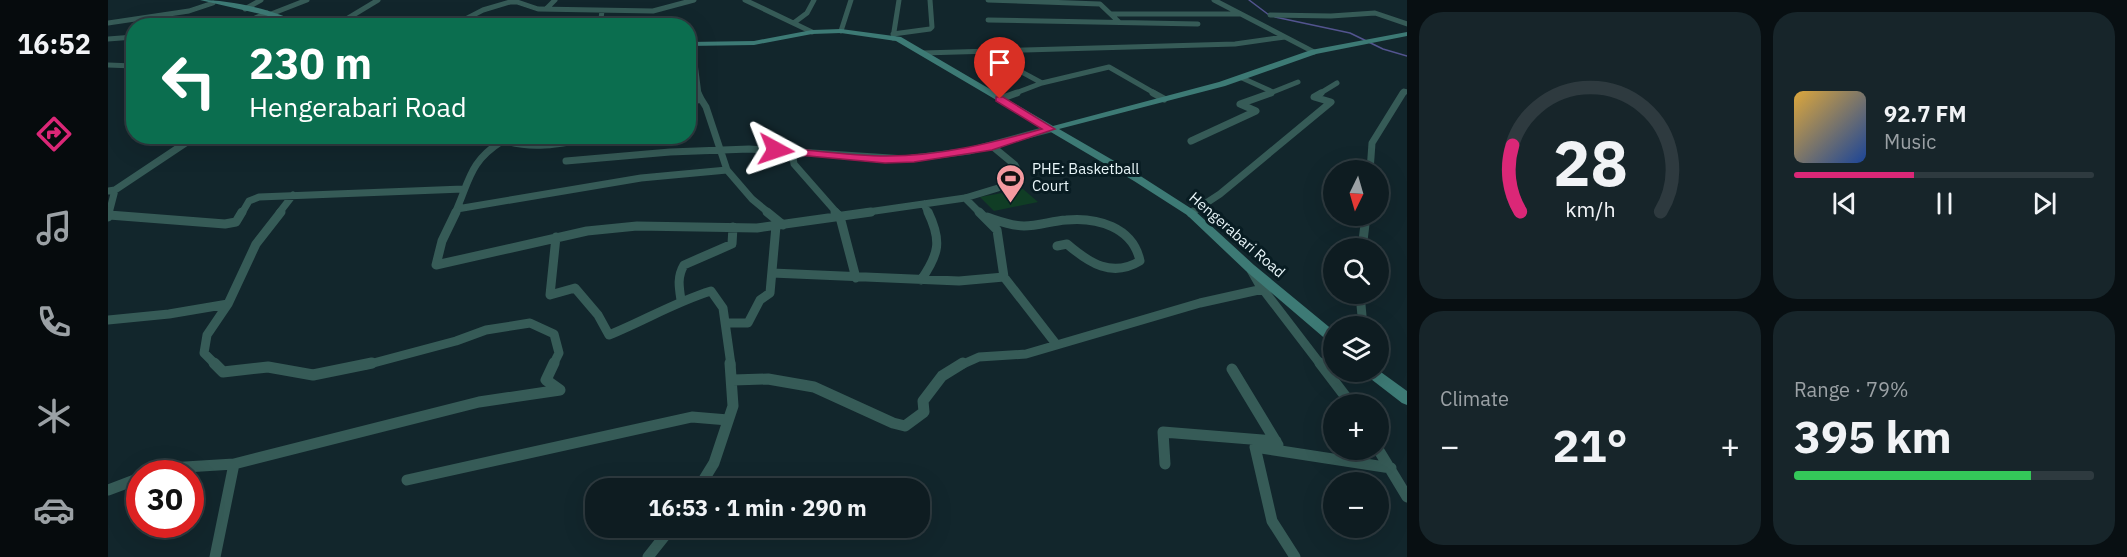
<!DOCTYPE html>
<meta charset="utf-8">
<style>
body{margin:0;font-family:"IBM Plex Sans",sans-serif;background:#17252a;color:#f1f3f6;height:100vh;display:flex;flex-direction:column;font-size:22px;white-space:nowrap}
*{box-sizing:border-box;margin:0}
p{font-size:20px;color:#9ba1a5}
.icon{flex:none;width:33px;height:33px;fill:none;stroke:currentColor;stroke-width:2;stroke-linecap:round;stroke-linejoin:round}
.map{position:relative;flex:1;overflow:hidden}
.drawer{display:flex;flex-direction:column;gap:12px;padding:12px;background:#080f12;width:720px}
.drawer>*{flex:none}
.top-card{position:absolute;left:18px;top:18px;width:570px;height:126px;border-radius:24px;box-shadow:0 6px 24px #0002,0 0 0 2px #2e3a3f;background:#0b6e4f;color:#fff;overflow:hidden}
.needle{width:39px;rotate:185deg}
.buttons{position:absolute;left:1215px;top:160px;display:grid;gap:12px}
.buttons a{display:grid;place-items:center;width:66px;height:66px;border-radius:50%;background:#0e1c21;box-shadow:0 6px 24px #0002,0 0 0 2px #2e3a3f;font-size:30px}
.speed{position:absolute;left:18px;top:460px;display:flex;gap:12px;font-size:30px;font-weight:700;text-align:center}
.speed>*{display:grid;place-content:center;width:78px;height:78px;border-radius:50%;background:#0e1c21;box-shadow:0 6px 24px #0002,0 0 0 2px #2e3a3f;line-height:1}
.speed .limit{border:9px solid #d22;background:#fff;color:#111}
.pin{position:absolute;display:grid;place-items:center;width:51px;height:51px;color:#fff;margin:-62px -26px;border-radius:50% 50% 50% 0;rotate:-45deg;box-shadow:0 0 6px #0007}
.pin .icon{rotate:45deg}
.me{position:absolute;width:66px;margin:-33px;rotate:95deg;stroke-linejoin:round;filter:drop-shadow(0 0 4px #0008)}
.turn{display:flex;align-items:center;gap:21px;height:126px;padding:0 24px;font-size:27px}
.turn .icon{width:78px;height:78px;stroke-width:2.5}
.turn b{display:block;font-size:42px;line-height:51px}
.big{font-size:45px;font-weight:800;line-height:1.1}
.drawer .widget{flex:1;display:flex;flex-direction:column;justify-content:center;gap:9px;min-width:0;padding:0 21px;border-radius:24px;background:#17252a}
.drawer .dial{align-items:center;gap:0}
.dial svg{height:156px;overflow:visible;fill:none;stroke:#2e3a3f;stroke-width:7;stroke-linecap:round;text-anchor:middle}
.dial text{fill:#f1f3f6;stroke:none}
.song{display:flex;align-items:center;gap:18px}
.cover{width:72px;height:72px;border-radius:9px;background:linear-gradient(135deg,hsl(40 70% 55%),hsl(220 70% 35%))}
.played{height:6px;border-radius:3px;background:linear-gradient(90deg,#db2777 40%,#2e3a3f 40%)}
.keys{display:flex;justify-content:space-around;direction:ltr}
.heat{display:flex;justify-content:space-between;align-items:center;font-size:33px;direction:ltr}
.charge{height:9px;border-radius:4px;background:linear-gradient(90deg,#34c759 79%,#2e3a3f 0)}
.drawer .tiles{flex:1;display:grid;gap:12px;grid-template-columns:repeat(2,1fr)}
.trip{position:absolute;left:477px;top:478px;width:345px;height:60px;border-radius:24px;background:#0e1c21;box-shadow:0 6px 24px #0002,0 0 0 2px #2e3a3f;font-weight:800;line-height:60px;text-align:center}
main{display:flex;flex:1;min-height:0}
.tabs{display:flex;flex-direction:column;width:108px;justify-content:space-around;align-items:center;background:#060b0d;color:#9ba1a5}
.tabs .icon{width:42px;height:42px}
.tabs .on{color:#db2777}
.tabs b{font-size:27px;color:#f1f3f6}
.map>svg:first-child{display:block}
.green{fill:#103d25}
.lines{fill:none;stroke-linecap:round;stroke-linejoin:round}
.stream{stroke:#53548f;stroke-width:1.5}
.street-far3{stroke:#365b57;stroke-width:5}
.street-far2{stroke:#365b57;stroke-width:7}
.street-far1{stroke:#365b57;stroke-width:9}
.street{stroke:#365b57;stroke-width:11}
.secondary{fill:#3d7a75;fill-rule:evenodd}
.route{fill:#db2777;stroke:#8e194d;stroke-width:1.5}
.labels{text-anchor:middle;stroke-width:6;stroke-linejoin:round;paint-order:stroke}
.poi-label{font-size:15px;fill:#e8f5f8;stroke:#081c22;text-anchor:start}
.street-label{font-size:15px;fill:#e8f5f8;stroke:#081c22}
</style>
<main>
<nav class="tabs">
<b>16:52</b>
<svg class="icon on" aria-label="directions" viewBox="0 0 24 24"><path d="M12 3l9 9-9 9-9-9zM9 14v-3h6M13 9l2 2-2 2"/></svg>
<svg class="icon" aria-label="music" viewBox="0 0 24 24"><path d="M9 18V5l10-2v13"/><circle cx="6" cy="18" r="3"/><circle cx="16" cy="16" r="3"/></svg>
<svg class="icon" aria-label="phone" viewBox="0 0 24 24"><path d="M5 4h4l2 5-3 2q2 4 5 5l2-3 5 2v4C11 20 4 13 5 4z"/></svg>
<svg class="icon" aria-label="climate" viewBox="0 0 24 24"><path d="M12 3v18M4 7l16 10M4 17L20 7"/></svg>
<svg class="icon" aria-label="car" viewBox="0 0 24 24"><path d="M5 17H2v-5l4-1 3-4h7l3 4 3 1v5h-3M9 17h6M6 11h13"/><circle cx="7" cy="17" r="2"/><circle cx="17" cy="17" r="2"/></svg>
</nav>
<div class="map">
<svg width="1299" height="557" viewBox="0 0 1299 557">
<rect width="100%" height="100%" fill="#12262c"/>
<path class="green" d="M915,189l15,13 -44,9 -14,-14z"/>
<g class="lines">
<path class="stream" d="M1141,0l20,15
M1167,17l75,16 33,16 24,7"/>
<path class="street-far3" d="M637,0l67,32
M880,0l112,4 19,18
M1106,0l100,52
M137,9l16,-9
M438,9l9,-9
M163,14l36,-14
M1004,14h128
M1162,15l61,1 44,-3 32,11
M880,20l210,4
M687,22l12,-9 7,-13
M0,23l81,-12 24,-8
M128,26l31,-13
M227,26l43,-26
M344,26l31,-16 27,-8h7l21,7 115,2 41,-11
M492,26l2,-15
M733,31l10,-31
M785,34l37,-5 2,-2 -2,-27
M785,38l6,-38
M0,39l26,-2
M815,53l312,-9 50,-7
M580,61l7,2 4,31
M0,65l26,1
M908,69l26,14
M1134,78l31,14 25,-10
M905,94l29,-11 67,-16 47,27
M1159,94l6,-2
M1211,94l18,-11
M1294,94l2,-3 3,1"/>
<path class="street-far2" d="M590,93l3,6
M1045,93l11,6
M892,99l17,-6
M580,103l13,-4 5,8 21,63 25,29 17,14
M385,136c32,16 71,8 104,0
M1083,141l65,-30 -16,-7 31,-11
M684,151l2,13 43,49
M458,161l104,-9 79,-3 157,10 63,-8 81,-22
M1262,171l2,-28 31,-50
M0,191l7,-1 81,-54
M857,198l15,15
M816,204l4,9
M349,209l184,-31 86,-8
M1,213l6,-23
M134,213l7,-12 10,-4 204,-8
M171,213l14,-18
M347,213c15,-33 14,-51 47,-72
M753,213l104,-15 33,-10 21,-15 -4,-8 -23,-19
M1083,213l29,-19 111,-92 -17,-5 7,-4"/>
<path class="street-far1" d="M348,212l-14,29 -6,24 151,-34 50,-5 120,2 114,-16
M659,212l16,13
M727,212l5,5 16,61
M1083,213l2,-1
M1,215l116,9 11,-2 6,-10
M0,217l1,-5
M879,217c12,4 24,9 37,9 14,0 28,-5 42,-6 31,-3 67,7 74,41 -28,17 -51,2 -73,-17l-10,2
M448,237l-6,58 25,-7 23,27 11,20c35,-14 66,-33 102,-44l12,17 8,57
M1254,249l4,-33
M1143,270l8,14 62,81
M664,273l187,8 45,-4 -7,-47 -18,-18
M896,277l52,67
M813,280c18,-26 21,-39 7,-68
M1252,294l3,33
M573,300c-2,-13 -4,-23 3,-35l48,-21 1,-17
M120,304l28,-60 25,-32
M0,320l61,-6 59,-10 -21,31 -3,18 12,12
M617,323h23l12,-23 10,-7 6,-67
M258,365l90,-24 30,-11 44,-7 24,11 5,19 -6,12
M853,365l18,-8 47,-3 174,-51 63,-14"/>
<path class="street" d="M106,363l9,9 45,-5 45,8 59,-12
M1212,363l32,42
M1124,369l46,76
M625,380l35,-1 46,8 79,36 12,3 19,-14 -1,-11 19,-25 21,-13
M1270,449l29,48
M1057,464l-2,-32 113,9
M44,474l17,-6 65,-4
M299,480l285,-63 36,3
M590,489l16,-26 19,-57 -3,-43
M0,490l32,-12
M107,557l19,-93 245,-62 81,-12 -14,-10 8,-17
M540,557l23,-29
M1187,557l-23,-36 -17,-74 136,21"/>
<path class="secondary" d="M92,0c31,0 78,10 105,26h-11l-29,-11z
M733,29l60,8 152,89 166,-44 92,-32 96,-18v4l-91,18 -91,32 -166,43 83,48 53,34 59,54 80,66v13l-5,-2 -83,-71 -59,-56 -53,-34 -238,-140 -55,-8 -29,1 -58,11 -66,1v-4l66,-1 58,-11z
M1270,370l29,21v14l-5,-2 -35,-27 -2,-4h13z"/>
</g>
<path class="route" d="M888,97h7l52,32 -63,21 -78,12 -29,1 -109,-10 -5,-3 5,-3c37,3 75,9 111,9 53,0 105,-13 155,-27l-46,-28z"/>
<defs>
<symbol id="stadium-pin" viewBox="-11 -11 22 30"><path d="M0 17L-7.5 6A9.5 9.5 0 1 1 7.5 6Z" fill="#f49aa0" stroke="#081c22"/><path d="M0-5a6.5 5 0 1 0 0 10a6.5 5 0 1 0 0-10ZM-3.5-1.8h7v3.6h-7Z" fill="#111"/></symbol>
</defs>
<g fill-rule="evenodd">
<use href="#stadium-pin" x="886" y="162" width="33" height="45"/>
</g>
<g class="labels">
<g class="poi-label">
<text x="924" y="174">PHE: Basketball<tspan x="924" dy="17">Court</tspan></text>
</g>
<g class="street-label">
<text transform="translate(1129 235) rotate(41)" y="5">Hengerabari Road</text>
</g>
</g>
</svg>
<div class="buttons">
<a><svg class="needle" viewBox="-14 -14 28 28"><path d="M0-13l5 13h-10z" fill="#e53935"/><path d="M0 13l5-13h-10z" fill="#9ba1a5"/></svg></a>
<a><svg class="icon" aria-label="search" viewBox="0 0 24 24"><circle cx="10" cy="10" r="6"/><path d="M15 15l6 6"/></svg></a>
<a><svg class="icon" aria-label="layers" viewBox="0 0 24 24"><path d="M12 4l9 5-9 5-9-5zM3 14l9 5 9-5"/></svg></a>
<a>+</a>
<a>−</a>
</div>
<div class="speed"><div class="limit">30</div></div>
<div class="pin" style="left:892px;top:99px;background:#d93025"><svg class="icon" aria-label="arrive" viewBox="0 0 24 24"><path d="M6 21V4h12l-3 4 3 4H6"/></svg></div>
<svg class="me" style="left:668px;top:150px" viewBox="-20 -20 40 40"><path d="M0-17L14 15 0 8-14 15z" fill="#db2777" stroke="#fff" stroke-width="4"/></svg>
<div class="trip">16:53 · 1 min · 290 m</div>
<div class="top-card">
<div class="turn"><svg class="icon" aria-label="left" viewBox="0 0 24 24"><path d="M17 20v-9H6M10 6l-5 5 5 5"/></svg><div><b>230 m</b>Hengerabari Road</div></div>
</div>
</div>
<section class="drawer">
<div class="tiles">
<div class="widget dial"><svg viewBox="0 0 100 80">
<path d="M14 69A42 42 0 1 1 86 69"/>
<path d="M14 69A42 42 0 0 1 10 35" stroke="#db2777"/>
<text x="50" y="56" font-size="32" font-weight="700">28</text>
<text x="50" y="72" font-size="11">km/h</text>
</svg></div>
<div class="widget">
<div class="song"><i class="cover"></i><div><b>92.7 FM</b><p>Music</p></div></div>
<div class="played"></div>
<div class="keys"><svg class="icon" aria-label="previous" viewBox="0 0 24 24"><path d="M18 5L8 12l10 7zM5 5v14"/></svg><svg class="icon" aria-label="pause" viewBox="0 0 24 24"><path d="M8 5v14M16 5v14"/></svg><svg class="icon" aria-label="next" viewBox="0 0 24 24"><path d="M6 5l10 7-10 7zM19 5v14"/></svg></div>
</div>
<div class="widget"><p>Climate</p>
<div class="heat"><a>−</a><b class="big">21°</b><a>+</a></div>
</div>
<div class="widget"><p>Range · 79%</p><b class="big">395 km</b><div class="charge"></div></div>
</div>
</section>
</main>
